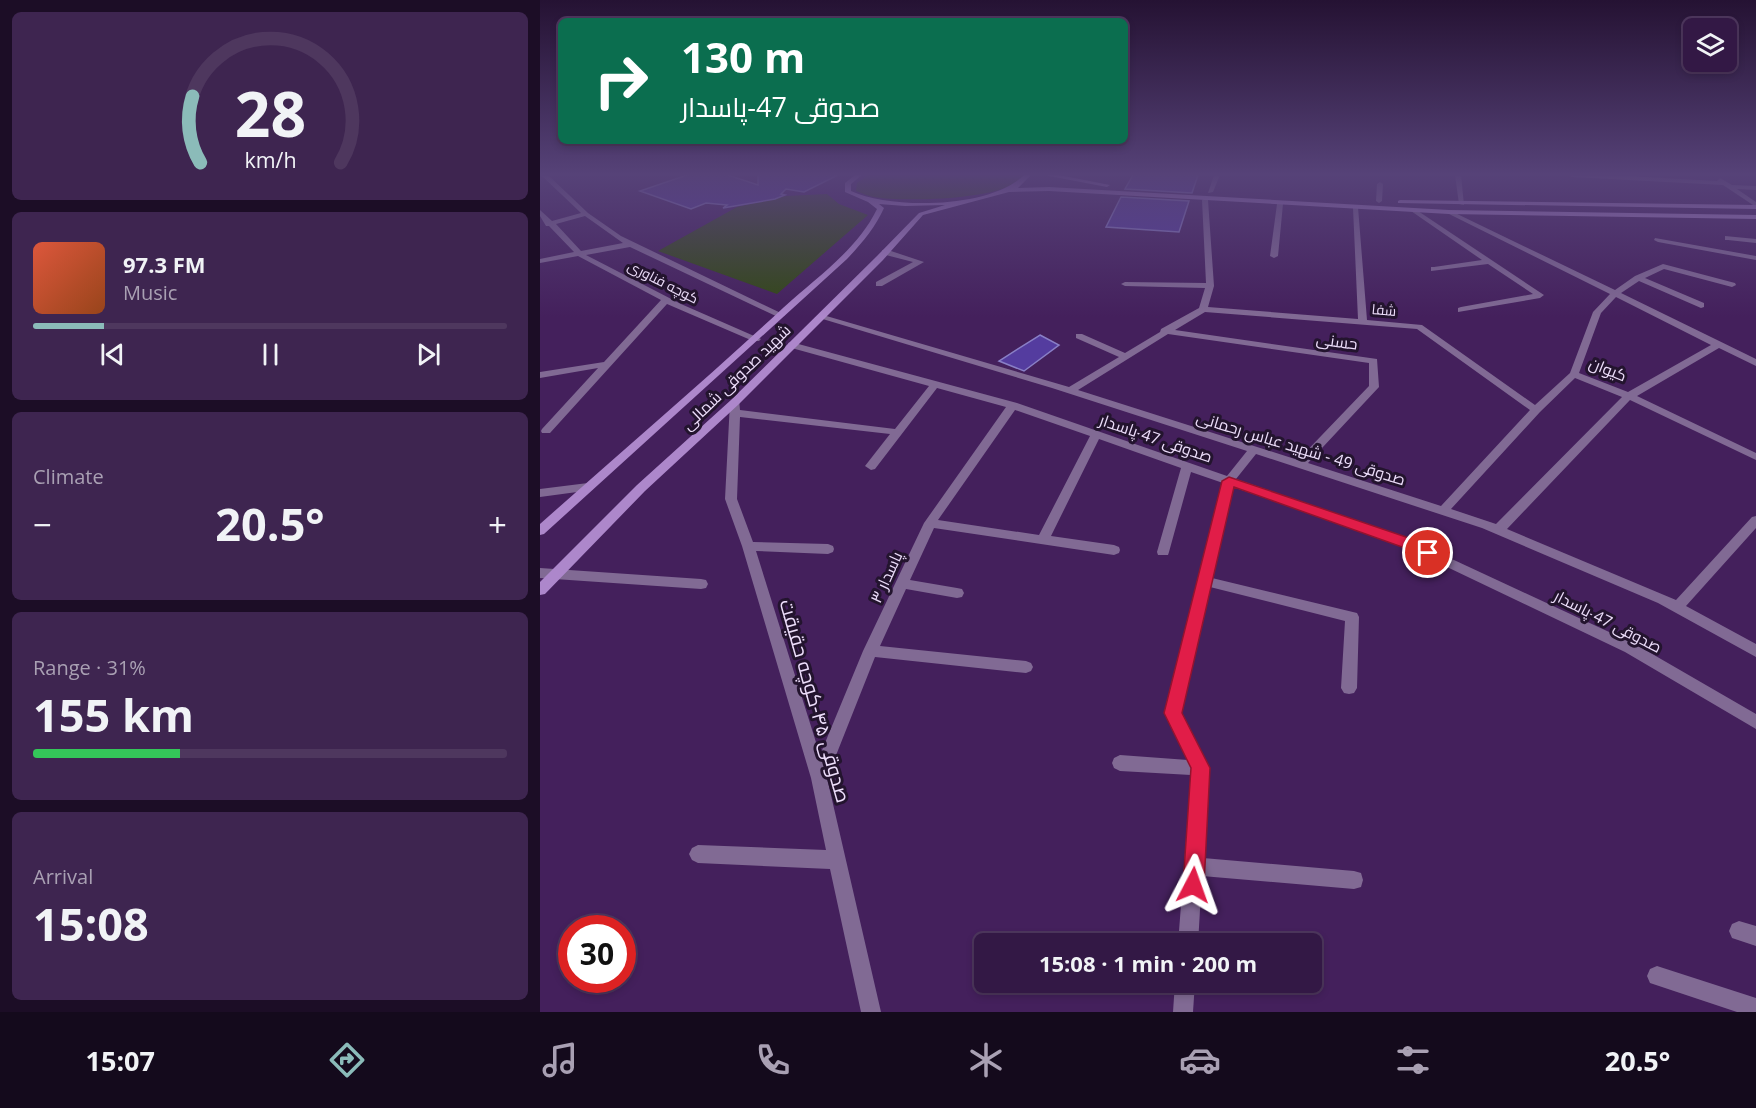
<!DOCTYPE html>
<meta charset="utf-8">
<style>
body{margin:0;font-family:"Open Sans",Cairo,sans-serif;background:#3e2550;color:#f1f3f6;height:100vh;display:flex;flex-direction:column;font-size:22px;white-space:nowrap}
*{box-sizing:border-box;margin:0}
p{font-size:20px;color:#a9a0b3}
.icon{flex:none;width:33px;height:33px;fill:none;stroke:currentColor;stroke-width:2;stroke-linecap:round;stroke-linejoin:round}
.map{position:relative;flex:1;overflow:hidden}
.details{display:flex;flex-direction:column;gap:12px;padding:12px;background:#1c0d26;width:540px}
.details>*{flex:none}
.banner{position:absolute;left:18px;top:18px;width:570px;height:126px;border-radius:9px;box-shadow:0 3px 9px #0003,0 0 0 2px #4e375e;background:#0b6e4f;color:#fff;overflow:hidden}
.tools{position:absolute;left:1143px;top:18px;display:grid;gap:12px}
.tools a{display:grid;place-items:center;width:54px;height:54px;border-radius:9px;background:#331845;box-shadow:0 3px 9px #0003,0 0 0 2px #4e375e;font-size:30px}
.speed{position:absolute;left:18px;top:915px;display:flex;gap:12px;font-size:30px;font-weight:700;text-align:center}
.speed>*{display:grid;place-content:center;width:78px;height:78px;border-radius:50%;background:#331845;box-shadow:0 3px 9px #0003,0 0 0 2px #4e375e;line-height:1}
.speed .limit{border:9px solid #d22;background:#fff;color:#111}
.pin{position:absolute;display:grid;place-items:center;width:51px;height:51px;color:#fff;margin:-26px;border:3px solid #fff;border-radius:50%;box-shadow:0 2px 6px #0007}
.me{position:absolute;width:66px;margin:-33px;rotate:4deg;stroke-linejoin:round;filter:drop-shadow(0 0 4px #0008)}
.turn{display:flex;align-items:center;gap:21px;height:126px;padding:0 24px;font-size:27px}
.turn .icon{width:78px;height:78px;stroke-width:2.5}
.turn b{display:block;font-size:42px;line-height:51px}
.big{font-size:45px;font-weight:700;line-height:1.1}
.details .card{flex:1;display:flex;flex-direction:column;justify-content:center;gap:9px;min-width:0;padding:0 21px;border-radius:9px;background:#3e2550}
.details .dial{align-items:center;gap:0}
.dial svg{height:156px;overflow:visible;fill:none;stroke:#4e375e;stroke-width:7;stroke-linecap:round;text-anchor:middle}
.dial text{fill:#f1f3f6;stroke:none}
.song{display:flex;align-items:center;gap:18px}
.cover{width:72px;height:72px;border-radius:9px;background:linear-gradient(135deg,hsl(10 70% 55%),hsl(20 70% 35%))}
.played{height:6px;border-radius:3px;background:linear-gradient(90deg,#8bbbb9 15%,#4e375e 15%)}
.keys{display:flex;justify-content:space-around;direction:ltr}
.heat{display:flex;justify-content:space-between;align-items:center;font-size:33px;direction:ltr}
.charge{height:9px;border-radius:4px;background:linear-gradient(90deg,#34c759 31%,#4e375e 0)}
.trip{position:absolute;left:434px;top:933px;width:348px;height:60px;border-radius:9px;background:#331845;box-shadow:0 3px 9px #0003,0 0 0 2px #4e375e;font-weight:700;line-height:60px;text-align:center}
.tabs{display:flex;height:96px;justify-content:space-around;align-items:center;background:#140a1c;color:#a9a0b3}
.tabs .icon{width:42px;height:42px}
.tabs .selected{color:#8bbbb9}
.tabs b{font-size:27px;color:#f1f3f6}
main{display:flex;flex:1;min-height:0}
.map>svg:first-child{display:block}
.green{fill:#314812}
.building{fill:#543c9f;stroke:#897fc6;stroke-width:1.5}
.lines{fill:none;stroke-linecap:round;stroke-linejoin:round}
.street{fill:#816a94;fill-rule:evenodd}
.secondary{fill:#ad87cb;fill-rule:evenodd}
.route{fill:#e11d48;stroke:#92132f;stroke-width:1.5}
.labels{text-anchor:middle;stroke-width:6;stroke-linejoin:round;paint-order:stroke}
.far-street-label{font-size:14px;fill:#eddefb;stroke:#23142e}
.street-label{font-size:16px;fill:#eddefb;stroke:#23142e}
.near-street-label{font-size:20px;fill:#eddefb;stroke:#23142e}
</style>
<main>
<section class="details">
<div class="card dial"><svg viewBox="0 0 100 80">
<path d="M14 69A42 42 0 1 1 86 69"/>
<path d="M14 69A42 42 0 0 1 10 35" stroke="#8bbbb9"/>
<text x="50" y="56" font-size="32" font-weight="700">28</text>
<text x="50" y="72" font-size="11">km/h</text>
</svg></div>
<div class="card">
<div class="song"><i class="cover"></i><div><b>97.3 FM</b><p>Music</p></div></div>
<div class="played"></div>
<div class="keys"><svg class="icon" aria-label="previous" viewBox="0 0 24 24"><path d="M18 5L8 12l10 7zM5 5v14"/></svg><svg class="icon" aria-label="pause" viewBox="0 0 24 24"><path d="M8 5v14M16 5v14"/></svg><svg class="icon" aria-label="next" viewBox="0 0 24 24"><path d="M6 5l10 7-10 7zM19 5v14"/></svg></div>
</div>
<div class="card"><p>Climate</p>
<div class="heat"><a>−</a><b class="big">20.5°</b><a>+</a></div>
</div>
<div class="card"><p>Range · 31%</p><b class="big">155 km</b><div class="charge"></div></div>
<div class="card"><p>Arrival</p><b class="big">15:08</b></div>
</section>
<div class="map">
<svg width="1216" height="1012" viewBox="0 0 1216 1012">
<rect width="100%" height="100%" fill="#44205c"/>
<path class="green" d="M328,175h155c-12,26 -124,27 -149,22 -6,-1 -12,-4 -18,-6l1,-8z
M287,194l12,10 29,11 -91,79 -119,-43 79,-44 49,-11z"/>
<path class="building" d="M147,175h41l30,10v-10h80l-34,17 -18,-3 -5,5 4,1 -10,4 -52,9 4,-3 -21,-2 -15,6 -51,-18z
M593,175h65l-6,18 -67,-4z
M581,197l68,4 -10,31 -73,-5z
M500,335l19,10 -35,26 -25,-10z"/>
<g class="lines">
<path class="street" d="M1,175h7l40,38 33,23 164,79 -7,2 -148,-70 -44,8 95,49 80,35 -2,2h-6l-86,-37 -117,129h-8l-1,-2 1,-2 56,-61 -58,10v-6l64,-10 57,-62 -83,-44 -38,7v-4l34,-7 -25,-26h-3l-6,-10v-6l12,11 29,-8zM45,216l38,27 -42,8 -25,-27z
M674,175h6l-7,17 -5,1z
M915,175h6l3,30 -5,-1z
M1029,175h41l107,6 3,-3 12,7 24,1v4l-19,-1 19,13v5l-33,-22 -151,-8z
M840,182l3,2 -1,17 -3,2 -3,-2 1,-17z
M665,198l3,2 6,86 -6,21 150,12 -5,-111 5,-1 9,113 55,5 113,80 35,-32 23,-61 17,-18 -163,-81v-2h4l164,79 20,-14 28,-12 72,19 1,2 -4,2 -68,-18 -19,9 59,25v4l-3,1 -62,-27 -18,12 135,66v7l-37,-18 -82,48 119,57v7l-126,-60 -123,129 169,71 76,-83 4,-1v12l-70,78 70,38v13l-98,-54 -176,-75 -226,-74 -20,25 175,61 224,104 121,70v15l-131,-77 -222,-106 -170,-59 -21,91 145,35 2,4 -2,71 -3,5 -5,1 -5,-1 -3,-5 4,-67 -135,-34 -29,126 27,55 -5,90 151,13 7,2 2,7 -2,7 -7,2 -152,-13 -4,68h-20l13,-169 -71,-4 -6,-3 -2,-5 2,-5 6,-3 68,5 -23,-47 58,-230 -32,-11 -22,80 -1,3h-10l-1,-3 24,-84 -82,-29 -48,97 63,9 5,2 1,3 -1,3 -5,2 -180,-27 -24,52 47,8 5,1 2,4 -2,4 -5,1 -51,-9 -26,57 146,15 5,2 2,4 -2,4 -5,2 -151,-16 -48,121 54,234h-20l-31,-143 -132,-6 -6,-3 -3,-6 3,-6 6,-3 128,5 -15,-72 -69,-232 -17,-47 5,-97 5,-3 4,1 1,10 155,19 34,-43 -141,-39v-4l3,-1 226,61 210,73 20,-25 -195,-63 -236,-71 7,-2 246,72 50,-30 -43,-19v-4h6l43,19 35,-21 1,-3 38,-21 6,-20 -80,-2 -4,-2 4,-2 81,1 -4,-83zM1076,297l95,48 -83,47 -49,-19 22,-60zM665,312l212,17 113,81 -89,96 -133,-43 71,-76 -2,-28 -202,-29zM628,334l201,29v23l-71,74 -220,-70zM1035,378l47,19 -126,127 -45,-15 89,-97zM397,388l69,19 -82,116 -61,128 -43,104 -64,-204 72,3 5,-2 1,-3 -1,-3 -5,-2 -75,-2 -16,-43 3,-82 150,17 -25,32 6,4 4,-1zM475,410l75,26 -51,99 -101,-15z
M740,202l3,2 -5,52 -4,2 -4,-2 7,-52z
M871,209h4l129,86 -4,3 -82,14v-4l3,-1 72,-13 -45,-30 -57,7v-4h3l48,-7 -71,-49z
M1185,236l31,3v4l-28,-3h-3z
M1115,238l101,18v4l-98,-18 -4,-2z
M342,250h6l36,12 -42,24h-6v-4l37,-20 -31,-8z
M48,483l4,1 2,3 -2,3 -52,7v-8z
M0,568l161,11 5,1 2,4 -2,4 -5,1 -161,-11z
M1199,921l17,5v20l-24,-8 -3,-7 3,-7z
M1117,966l99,32v14h-19l-87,-29 -3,-7 3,-7z
M635,982h20l-2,30h-20z"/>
<path class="secondary" d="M315,175h7l-11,9v7c41,19 140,17 173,-16h7l-13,13 31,-1 400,23 307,5v4l-307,-5 -400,-23 -40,1 -86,23 -40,45 -144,144 -94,87 -100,103 -5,1v-13l97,-97 94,-85 146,-144 42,-43 26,-8 -40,1 -26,-2 5,4c-9,20 -22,35 -37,51l-303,275 -4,1v-11c81,-72 164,-143 243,-216 34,-31 74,-58 94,-99l-9,-7 -23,-10v-9z
M504,175h15l51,10 -3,2z
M860,200l356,5v4l-358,-6v-2z"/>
</g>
<linearGradient id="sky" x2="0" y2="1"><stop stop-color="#251233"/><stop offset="0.55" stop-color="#564278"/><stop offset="1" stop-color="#564278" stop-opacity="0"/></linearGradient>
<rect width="1216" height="317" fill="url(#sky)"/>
<path class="route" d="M689,477l183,62 21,10 2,4 -2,3h-11l-20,-9 -168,-60 -52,226 28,55 -6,117 -3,8 -8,3 -7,-3 -3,-8 8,-117 -27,-55 58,-232z"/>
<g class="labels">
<g class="far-street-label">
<text transform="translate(123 282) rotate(27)" y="5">کوچه فناوری</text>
<text transform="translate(844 310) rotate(5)" y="5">شفا</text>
</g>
<g class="street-label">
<text transform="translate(797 341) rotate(8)" y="6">حسنی</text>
<text transform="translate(1068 369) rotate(22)" y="6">کیوان</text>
<text transform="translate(196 377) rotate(-44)" y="6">شهید صدوقی شمالی</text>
<text transform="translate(616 438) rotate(19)" y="6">صدوقی 47-پاسدار</text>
<text transform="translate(761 448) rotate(17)" y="6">صدوقی 49 - شهید عباس رحمانی</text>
<text transform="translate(346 577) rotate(-65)" y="6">پاسدار ۳</text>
<text transform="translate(1068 621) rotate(27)" y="6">صدوقی 47-پاسدار</text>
</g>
<g class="near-street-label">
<text transform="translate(275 701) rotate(74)" y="7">صدوقی ۴۵-کوچه حقیقت</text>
</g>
</g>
</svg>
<div class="tools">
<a><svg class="icon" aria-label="layers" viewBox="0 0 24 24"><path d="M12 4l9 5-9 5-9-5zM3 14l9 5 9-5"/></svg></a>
</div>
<div class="speed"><div class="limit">30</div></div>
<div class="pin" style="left:888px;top:553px;background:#d93025"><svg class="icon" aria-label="arrive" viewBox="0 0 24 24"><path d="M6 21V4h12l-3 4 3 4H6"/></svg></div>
<svg class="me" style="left:653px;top:885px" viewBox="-20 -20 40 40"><path d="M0-17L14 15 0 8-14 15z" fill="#e11d48" stroke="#fff" stroke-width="4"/></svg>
<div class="trip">15:08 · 1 min · 200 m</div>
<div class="banner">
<div class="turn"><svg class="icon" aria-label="right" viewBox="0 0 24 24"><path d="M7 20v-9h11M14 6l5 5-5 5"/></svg><div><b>130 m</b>صدوقی 47-پاسدار</div></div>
</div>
</div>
</main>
<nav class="tabs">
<b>15:07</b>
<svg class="icon selected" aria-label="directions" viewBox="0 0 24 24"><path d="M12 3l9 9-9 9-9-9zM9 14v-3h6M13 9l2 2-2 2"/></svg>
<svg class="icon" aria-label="music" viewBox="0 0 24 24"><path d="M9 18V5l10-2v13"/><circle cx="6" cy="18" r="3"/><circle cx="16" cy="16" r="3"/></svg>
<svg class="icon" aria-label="phone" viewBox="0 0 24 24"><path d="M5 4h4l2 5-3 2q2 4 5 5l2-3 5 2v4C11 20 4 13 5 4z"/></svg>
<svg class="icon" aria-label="climate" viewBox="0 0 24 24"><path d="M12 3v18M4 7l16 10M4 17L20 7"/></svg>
<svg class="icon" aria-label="car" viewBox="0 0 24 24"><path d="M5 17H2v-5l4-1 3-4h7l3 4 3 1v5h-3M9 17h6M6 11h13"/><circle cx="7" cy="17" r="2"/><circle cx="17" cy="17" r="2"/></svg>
<svg class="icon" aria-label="filters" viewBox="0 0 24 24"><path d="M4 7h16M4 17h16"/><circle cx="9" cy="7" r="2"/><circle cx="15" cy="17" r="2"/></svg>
<b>20.5°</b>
</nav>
